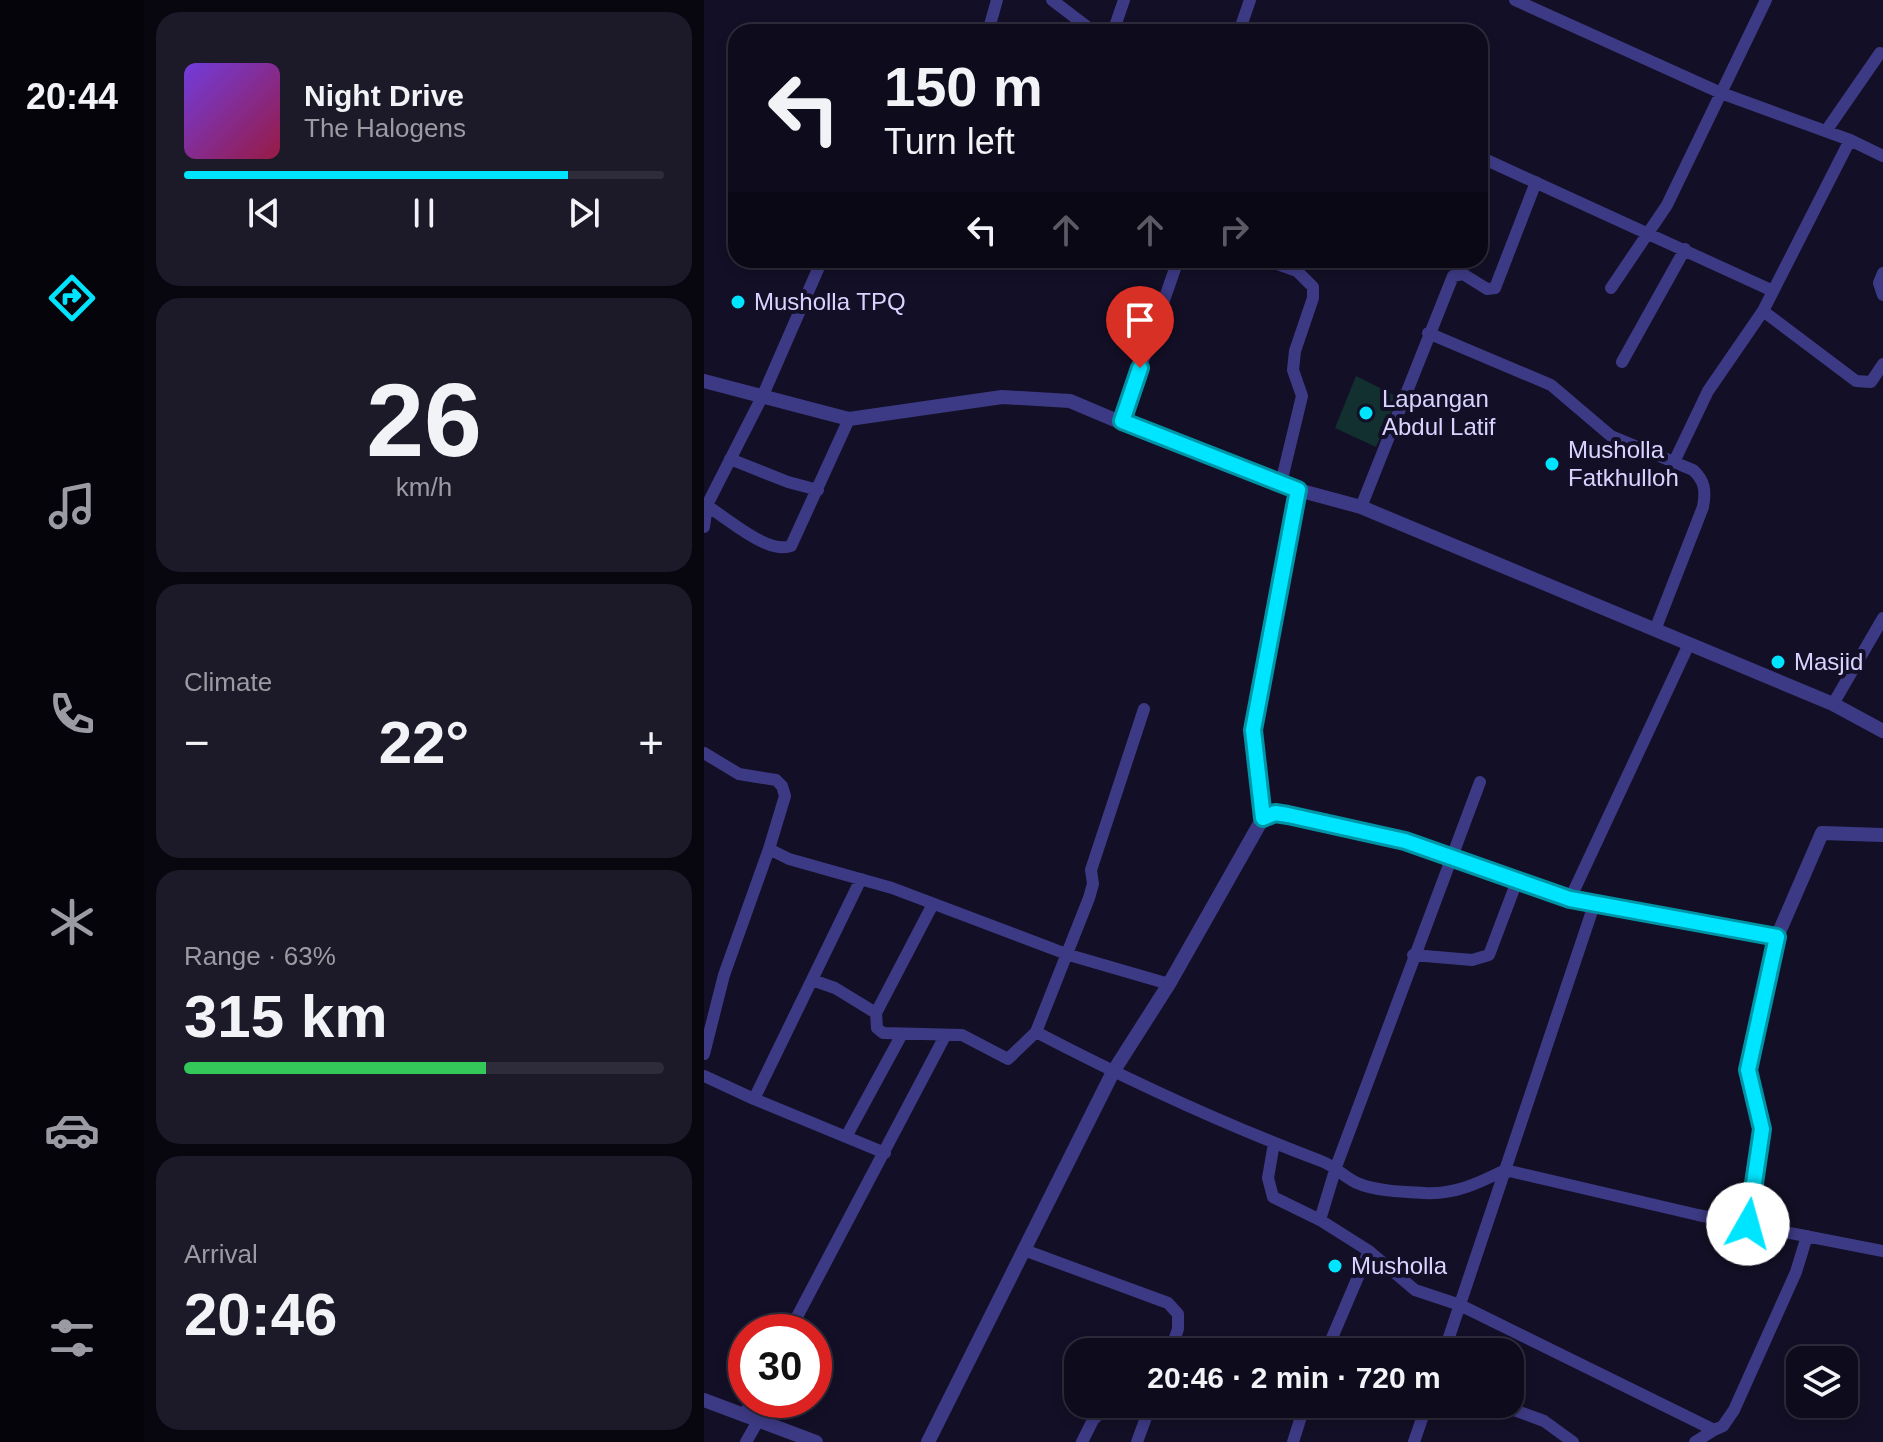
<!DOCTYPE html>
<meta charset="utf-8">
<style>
body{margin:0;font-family:Arial,sans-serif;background:#1c1929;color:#f1f3f6;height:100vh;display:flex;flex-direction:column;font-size:30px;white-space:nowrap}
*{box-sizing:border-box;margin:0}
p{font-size:26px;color:#9b9ba3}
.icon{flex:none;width:44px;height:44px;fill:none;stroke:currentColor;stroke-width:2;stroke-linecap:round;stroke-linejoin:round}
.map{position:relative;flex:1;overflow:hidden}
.drawer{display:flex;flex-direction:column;gap:12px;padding:12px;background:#08060f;width:560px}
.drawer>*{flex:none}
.hud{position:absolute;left:24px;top:24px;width:760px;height:244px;border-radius:24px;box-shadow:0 4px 12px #0003,0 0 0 2px #2e2b3b;background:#0e0b1c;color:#f1f3f6;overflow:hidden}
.buttons{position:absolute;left:1082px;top:1346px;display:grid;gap:16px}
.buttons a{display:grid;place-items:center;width:72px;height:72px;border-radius:16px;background:#0e0b1c;box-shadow:0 4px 12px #0003,0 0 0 2px #2e2b3b;font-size:40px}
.speed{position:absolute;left:24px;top:1314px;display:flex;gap:16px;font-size:40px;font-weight:700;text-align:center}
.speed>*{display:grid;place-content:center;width:104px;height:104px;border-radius:50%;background:#0e0b1c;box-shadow:0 4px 12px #0003,0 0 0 2px #2e2b3b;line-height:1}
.speed .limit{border:12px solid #d22;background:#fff;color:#111}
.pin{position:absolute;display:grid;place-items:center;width:68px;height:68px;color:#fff;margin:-82px -34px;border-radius:50% 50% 50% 0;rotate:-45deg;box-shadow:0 0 8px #0007}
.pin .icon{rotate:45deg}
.me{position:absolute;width:88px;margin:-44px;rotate:7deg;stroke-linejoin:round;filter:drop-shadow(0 0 6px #0008)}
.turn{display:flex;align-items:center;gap:28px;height:168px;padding:0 24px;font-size:36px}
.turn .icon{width:104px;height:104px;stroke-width:2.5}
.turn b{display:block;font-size:56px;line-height:68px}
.lanes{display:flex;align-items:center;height:76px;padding:0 24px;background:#0003;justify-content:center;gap:40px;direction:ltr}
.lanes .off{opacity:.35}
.big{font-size:60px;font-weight:700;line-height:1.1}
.drawer .tile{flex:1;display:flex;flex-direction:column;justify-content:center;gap:12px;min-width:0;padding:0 28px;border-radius:24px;background:#1c1929}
.drawer .dial{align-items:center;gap:0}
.dial b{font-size:104px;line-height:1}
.song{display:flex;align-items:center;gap:24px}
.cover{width:96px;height:96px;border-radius:12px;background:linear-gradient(135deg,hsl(260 70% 55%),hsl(340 70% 35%))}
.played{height:8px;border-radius:4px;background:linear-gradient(90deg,#00e5ff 80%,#2e2b3b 80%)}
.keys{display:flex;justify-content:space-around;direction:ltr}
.heat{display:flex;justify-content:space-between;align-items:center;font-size:44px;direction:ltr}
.charge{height:12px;border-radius:6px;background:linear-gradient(90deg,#34c759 63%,#2e2b3b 0)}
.trip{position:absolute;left:360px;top:1338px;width:460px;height:80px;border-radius:24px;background:#0e0b1c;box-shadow:0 4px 12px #0003,0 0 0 2px #2e2b3b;font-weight:700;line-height:80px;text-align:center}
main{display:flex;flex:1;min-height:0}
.tab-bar{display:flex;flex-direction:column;width:144px;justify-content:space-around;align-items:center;background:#06040b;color:#9b9ba3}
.tab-bar .icon{width:56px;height:56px}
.tab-bar .selected{color:#00e5ff}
.tab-bar b{font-size:36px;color:#f1f3f6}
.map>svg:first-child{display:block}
.green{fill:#12302f}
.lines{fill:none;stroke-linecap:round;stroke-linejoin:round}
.minor{stroke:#3d3a85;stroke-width:12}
.tertiary{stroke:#3d3a85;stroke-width:14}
.route-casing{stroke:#0095a6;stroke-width:20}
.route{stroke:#00e5ff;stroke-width:14}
.poi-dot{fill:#00e5ff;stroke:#130f26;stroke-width:3}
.labels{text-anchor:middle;stroke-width:8;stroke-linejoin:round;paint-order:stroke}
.poi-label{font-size:24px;fill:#d9d4ff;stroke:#130f26;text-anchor:start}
</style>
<main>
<nav class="tab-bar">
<b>20:44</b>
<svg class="icon selected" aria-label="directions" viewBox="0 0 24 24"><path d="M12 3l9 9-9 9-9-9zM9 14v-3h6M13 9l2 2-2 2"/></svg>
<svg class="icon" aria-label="music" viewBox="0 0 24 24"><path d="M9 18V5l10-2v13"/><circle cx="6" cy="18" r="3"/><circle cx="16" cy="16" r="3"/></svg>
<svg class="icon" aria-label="phone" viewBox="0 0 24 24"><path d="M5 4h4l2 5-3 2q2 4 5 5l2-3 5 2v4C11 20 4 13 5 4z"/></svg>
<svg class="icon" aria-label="climate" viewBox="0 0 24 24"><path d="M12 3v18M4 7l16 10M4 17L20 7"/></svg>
<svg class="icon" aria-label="car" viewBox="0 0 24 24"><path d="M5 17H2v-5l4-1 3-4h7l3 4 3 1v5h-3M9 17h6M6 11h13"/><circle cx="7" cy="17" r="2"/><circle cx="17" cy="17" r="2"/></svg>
<svg class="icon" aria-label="filters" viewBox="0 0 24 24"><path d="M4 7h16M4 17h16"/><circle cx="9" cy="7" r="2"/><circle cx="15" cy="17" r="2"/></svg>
</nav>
<section class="drawer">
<div class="tile">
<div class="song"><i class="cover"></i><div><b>Night Drive</b><p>The Halogens</p></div></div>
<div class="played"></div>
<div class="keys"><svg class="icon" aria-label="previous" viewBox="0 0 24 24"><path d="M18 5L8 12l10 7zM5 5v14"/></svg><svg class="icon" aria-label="pause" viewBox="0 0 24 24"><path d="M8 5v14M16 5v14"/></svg><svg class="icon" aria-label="next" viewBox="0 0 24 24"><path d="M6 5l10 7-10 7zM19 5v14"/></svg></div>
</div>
<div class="tile dial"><b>26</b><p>km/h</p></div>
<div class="tile"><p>Climate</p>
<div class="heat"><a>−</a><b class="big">22°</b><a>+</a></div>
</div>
<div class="tile"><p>Range · 63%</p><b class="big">315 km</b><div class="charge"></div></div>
<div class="tile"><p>Arrival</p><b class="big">20:46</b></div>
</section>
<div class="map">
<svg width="1179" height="1442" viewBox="0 0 1179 1442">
<rect width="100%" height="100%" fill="#130f26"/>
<path class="green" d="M652,376l42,21 -22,50 -41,-19z"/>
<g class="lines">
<path class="minor" d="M348,0l42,32
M811,0l206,93 129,47 33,16
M284,32l9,-32
M409,32l11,-32
M535,32l11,-32
M1122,131l54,-78
M776,157l293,134
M562,260l31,11 16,16v11l-18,53 -2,19 9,26 -21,87
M1179,273l-4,10 4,12
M907,288l56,-83 99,-205
M1059,311l93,70 15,1 12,-18
M724,333l123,52 60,51 82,34c12,11 13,21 10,37l-48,123
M918,362l63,-113
M418,421l56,-161
M26,459l58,23 30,8
M970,462l34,-71 55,-80 87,-171
M0,504c21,12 63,51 87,42l58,-127
M657,507l92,-231 10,-2 24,15 8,-1 41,-106
M0,527l3,-22 56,-110 59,-135
M1129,704l50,-86
M440,709l-53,161 2,14 -4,14 -53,134c92,48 187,92 285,129 14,5 23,16 36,22 18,8 47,9 67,10 30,2 55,-10 81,-23l193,45 185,36
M0,753l35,21 37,6 6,6 3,10 -16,53
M776,782l-144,385 -16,53 49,31 46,39 45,15 254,125 9,-4 11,-16 62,-138 11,-36
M559,818l-10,-88 45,-240
M157,879l-107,220 131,54
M866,899l119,-255
M229,904l-57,109 1,15 6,5 79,2 46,24 28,-27
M709,955l59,5 17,-5 28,-74
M108,980l23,8 41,25
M0,1054l20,-79 45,-126 20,10 103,29 177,67 100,29
M0,1076l50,23
M142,1137l56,-103
M570,1143l-6,35 5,19 47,23
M1044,1224l14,-95 -14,-59 29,-133
M320,1250l144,53 10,11v15l-8,23
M85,1332l156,-296
M622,1352l43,-101
M740,1352l150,-447
M802,1407l38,14 29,21
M40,1416l8,-16
M42,1442l12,-21
M378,1442l11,-22 9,-9
M433,1442l14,-38
M589,1442l12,-38
M710,1442l13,-38
M991,1442l19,-12"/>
<path class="tertiary" d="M0,381l145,38 153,-22 68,4 90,38 138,51 63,17 472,197 50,27
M0,1400l112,42
M224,1442l185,-370 56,-88 94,-166 12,-5 13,2 117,26 165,58 207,38 45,-104 61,2"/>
</g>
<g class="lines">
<defs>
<path id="route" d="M436,368l-18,53 176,69 -45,240 10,88 12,-5 13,2 117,26 165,58 207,38 -29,133 14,59 -14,95"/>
</defs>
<use href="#route" class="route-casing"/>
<use href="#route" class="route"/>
</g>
<g class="poi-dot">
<circle cx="34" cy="302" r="8"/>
<circle cx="662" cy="413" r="8"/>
<circle cx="848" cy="464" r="8"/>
<circle cx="1074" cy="662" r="8"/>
<circle cx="631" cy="1266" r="8"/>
</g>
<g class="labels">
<g class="poi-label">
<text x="50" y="310">Musholla TPQ</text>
<text x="678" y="407">Lapangan<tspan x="678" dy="28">Abdul Latif</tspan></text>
<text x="864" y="458">Musholla<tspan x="864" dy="28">Fatkhulloh</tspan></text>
<text x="1090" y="670">Masjid</text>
<text x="647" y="1274">Musholla</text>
</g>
</g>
</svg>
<div class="buttons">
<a><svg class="icon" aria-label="layers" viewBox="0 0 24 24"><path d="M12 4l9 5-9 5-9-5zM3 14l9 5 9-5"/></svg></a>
</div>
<div class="speed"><div class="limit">30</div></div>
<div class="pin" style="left:436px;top:368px;background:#d93025"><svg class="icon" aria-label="arrive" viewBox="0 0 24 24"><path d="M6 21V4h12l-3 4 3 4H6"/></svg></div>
<svg class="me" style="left:1044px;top:1224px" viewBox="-20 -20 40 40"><circle r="19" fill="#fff"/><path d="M0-13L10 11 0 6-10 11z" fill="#00e5ff"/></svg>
<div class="trip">20:46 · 2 min · 720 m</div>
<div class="hud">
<div class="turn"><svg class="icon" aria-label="left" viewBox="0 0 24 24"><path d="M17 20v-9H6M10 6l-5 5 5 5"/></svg><div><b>150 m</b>Turn left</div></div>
<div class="lanes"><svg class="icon" aria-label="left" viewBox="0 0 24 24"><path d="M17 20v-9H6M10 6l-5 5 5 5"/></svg><svg class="icon off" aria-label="ahead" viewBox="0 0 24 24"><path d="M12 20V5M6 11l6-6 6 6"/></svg><svg class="icon off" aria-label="ahead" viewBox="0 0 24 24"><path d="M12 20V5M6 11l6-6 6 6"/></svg><svg class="icon off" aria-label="right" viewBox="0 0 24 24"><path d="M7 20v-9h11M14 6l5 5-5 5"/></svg></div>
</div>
</div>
</main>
